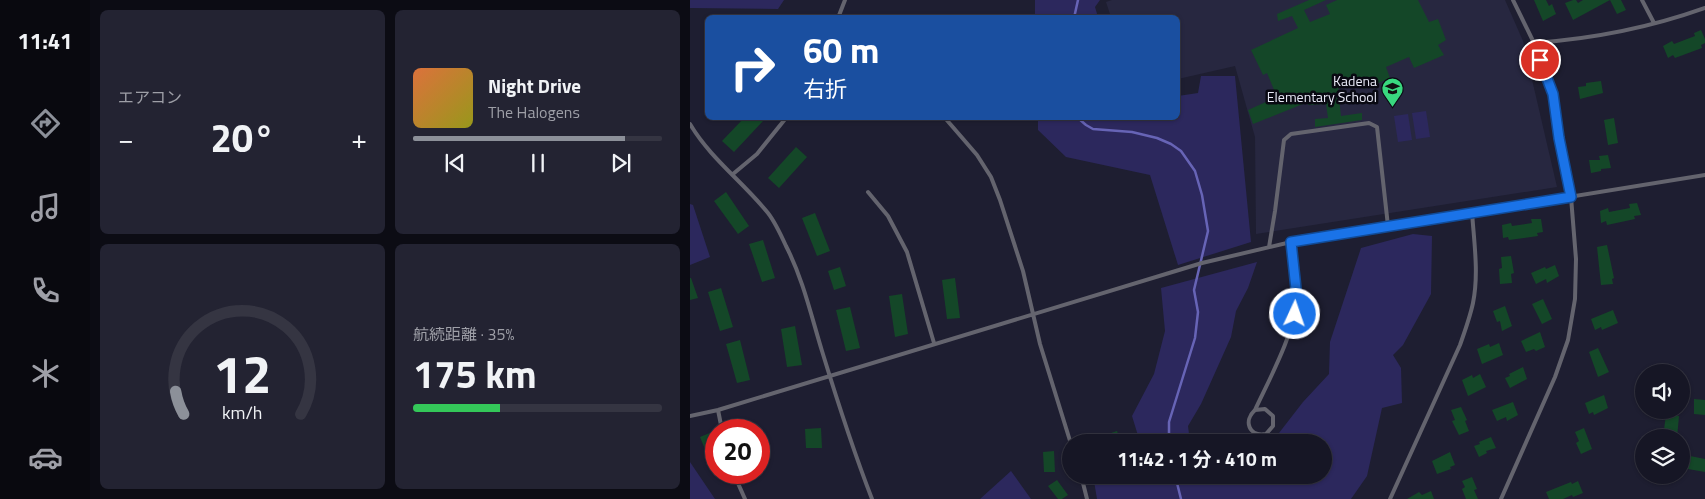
<!DOCTYPE html>
<html lang="ja">
<meta charset="utf-8">
<style>
body{margin:0;font-family:"Titillium Web","Noto Sans JP",sans-serif;background:#232332;color:#f1f3f6;height:100vh;display:flex;flex-direction:column;font-size:19px;white-space:nowrap}
*{box-sizing:border-box;margin:0}
p{font-size:16px;color:#9e9fa7}
.icon{flex:none;width:28px;height:28px;fill:none;stroke:currentColor;stroke-width:2;stroke-linecap:round;stroke-linejoin:round}
.map{position:relative;flex:1;overflow:hidden}
.details{display:flex;flex-direction:column;gap:10px;padding:10px;background:#0c0c14;width:600px}
.details>*{flex:none}
.hud{position:absolute;left:15px;top:15px;width:475px;height:105px;border-radius:8px;box-shadow:0 1px 4px #0004,0 0 0 1px #353542;background:#1a4fa0;color:#fff;overflow:hidden}
.fabs{position:absolute;left:945px;top:364px;display:grid;gap:10px}
.fabs a{display:grid;place-items:center;width:55px;height:55px;border-radius:50%;background:#161625;box-shadow:0 1px 4px #0004,0 0 0 1px #353542;font-size:25px}
.speed{position:absolute;left:15px;top:419px;display:flex;gap:10px;font-size:25px;font-weight:700;text-align:center}
.speed>*{display:grid;place-content:center;width:65px;height:65px;border-radius:50%;background:#161625;box-shadow:0 1px 4px #0004,0 0 0 1px #353542;line-height:1}
.speed .limit{border:8px solid #d22;background:#fff;color:#111}
.pin{position:absolute;display:grid;place-items:center;width:42px;height:42px;color:#fff;margin:-21px;border:2px solid #fff;border-radius:50%;box-shadow:0 1px 5px #0007}
.me{position:absolute;width:55px;margin:-28px;rotate:3deg;stroke-linejoin:round;filter:drop-shadow(0 0 4px #0008)}
.turn{display:flex;align-items:center;gap:18px;height:105px;padding:0 15px;font-size:22px}
.turn .icon{width:65px;height:65px;stroke-width:2.5}
.turn b{display:block;font-size:35px;line-height:42px}
.big{font-size:38px;font-weight:700;line-height:1.1}
.details .tile{flex:1;display:flex;flex-direction:column;justify-content:center;gap:8px;min-width:0;padding:0 18px;border-radius:8px;background:#232332}
.details .dial{align-items:center;gap:0}
.dial svg{height:130px;overflow:visible;fill:none;stroke:#353542;stroke-width:7;stroke-linecap:round;text-anchor:middle}
.dial text{fill:#f1f3f6;stroke:none}
.song{display:flex;align-items:center;gap:15px}
.cover{width:60px;height:60px;border-radius:8px;background:linear-gradient(135deg,hsl(20 70% 55%),hsl(60 70% 35%))}
.played{height:5px;border-radius:2px;background:linear-gradient(90deg,#8c9099 85%,#353542 85%)}
.keys{display:flex;justify-content:space-around;direction:ltr}
.heat{display:flex;justify-content:space-between;align-items:center;font-size:28px;direction:ltr}
.charge{height:8px;border-radius:4px;background:linear-gradient(90deg,#34c759 35%,#353542 0)}
.details .tiles{flex:1;display:grid;gap:10px;grid-template-columns:repeat(2,1fr)}
.trip{position:absolute;left:372px;top:434px;width:270px;height:50px;border-radius:25px;background:#161625;box-shadow:0 1px 4px #0004,0 0 0 1px #353542;font-weight:700;line-height:50px;text-align:center}
main{display:flex;flex:1;min-height:0}
.dock{display:flex;flex-direction:column;width:90px;justify-content:space-around;align-items:center;background:#09090f;color:#9e9fa7}
.dock .icon{width:35px;height:35px}
.dock .selected{color:#8c9099}
.dock b{font-size:22px;color:#f1f3f6}
.map>svg:first-child{display:block}
.built{fill:#272740}
.green{fill:#2c285d}
.lines{fill:none;stroke-linecap:round;stroke-linejoin:round}
.stream{stroke:#6764b6;stroke-width:2.5}
.building{fill:#144728}
.service{stroke:#64646e;stroke-width:4}
.route-casing{stroke:#114b97;stroke-width:12}
.route{stroke:#1a73e8;stroke-width:9}
.labels{text-anchor:middle;stroke-width:5;stroke-linejoin:round;paint-order:stroke}
.poi-label{font-size:14px;fill:#e8e9f6;stroke:#090912;text-anchor:end}
</style>
<main>
<nav class="dock">
<b>11:41</b>
<svg class="icon selected" aria-label="directions" viewBox="0 0 24 24"><path d="M12 3l9 9-9 9-9-9zM9 14v-3h6M13 9l2 2-2 2"/></svg>
<svg class="icon" aria-label="music" viewBox="0 0 24 24"><path d="M9 18V5l10-2v13"/><circle cx="6" cy="18" r="3"/><circle cx="16" cy="16" r="3"/></svg>
<svg class="icon" aria-label="phone" viewBox="0 0 24 24"><path d="M5 4h4l2 5-3 2q2 4 5 5l2-3 5 2v4C11 20 4 13 5 4z"/></svg>
<svg class="icon" aria-label="climate" viewBox="0 0 24 24"><path d="M12 3v18M4 7l16 10M4 17L20 7"/></svg>
<svg class="icon" aria-label="car" viewBox="0 0 24 24"><path d="M5 17H2v-5l4-1 3-4h7l3 4 3 1v5h-3M9 17h6M6 11h13"/><circle cx="7" cy="17" r="2"/><circle cx="17" cy="17" r="2"/></svg>
</nav>
<section class="details">
<div class="tiles">
<div class="tile"><p>エアコン</p>
<div class="heat"><a>−</a><b class="big">20°</b><a>+</a></div>
</div>
<div class="tile">
<div class="song"><i class="cover"></i><div><b>Night Drive</b><p>The Halogens</p></div></div>
<div class="played"></div>
<div class="keys"><svg class="icon" aria-label="previous" viewBox="0 0 24 24"><path d="M18 5L8 12l10 7zM5 5v14"/></svg><svg class="icon" aria-label="pause" viewBox="0 0 24 24"><path d="M8 5v14M16 5v14"/></svg><svg class="icon" aria-label="next" viewBox="0 0 24 24"><path d="M6 5l10 7-10 7zM19 5v14"/></svg></div>
</div>
<div class="tile dial"><svg viewBox="0 0 100 80">
<path d="M14 69A42 42 0 1 1 86 69"/>
<path d="M14 69A42 42 0 0 1 9 55" stroke="#8c9099"/>
<text x="50" y="56" font-size="32" font-weight="700">12</text>
<text x="50" y="72" font-size="11">km/h</text>
</svg></div>
<div class="tile"><p>航続距離 · 35%</p><b class="big">175 km</b><div class="charge"></div></div>
</div>
</section>
<div class="map">
<svg width="1015" height="499" viewBox="0 0 1015 499">
<rect width="100%" height="100%" fill="#1e1e31"/>
<path class="built" d="M422,0h393l18,41 34,146 -301,47 -1,-97 -20,-71 -57,13v-61l-67,-1 -5,-15z"/>
<path class="green" d="M0,0h94l-6,9 -88,-1z
M345,0h65l-5,7 3,10 -63,1z
M511,76h34l16,166 -73,23 -28,-90 -84,-18 -28,-27v-12h140v-22l20,-3z
M736,111l4,26 -14,2 -4,-26z
M718,114l4,26 -14,2 -4,-26z
M0,204l3,1 17,52 -20,8z
M723,234l19,2 -1,58 -28,51 -10,10 8,13 1,35 -20,5 -15,68 -16,23h-254l-4,-24h231v-33h-52l31,-40 26,-28 1,-32 31,-94z
M567,262l-9,26 -12,23 -5,26 -30,67 -13,22 2,16h-50l-8,-26 22,-42 11,-43 -4,-43z
M0,462l25,37h-25z
M321,471l20,28h-51z"/>
<g class="lines">
<path class="stream" d="M384,18l4,-18
M388,118l8,7 7,4 39,3 25,6 14,6 10,7 14,20 7,24 6,36 -14,59 4,22 -3,26 -26,84v20
M485,475l6,24"/>
</g>
<path class="building" d="M619,0h17l-22,10 6,12 20,-8 -4,-9 11,-5h81l11,22 9,-3 8,21 -8,5 6,10 -30,13 -5,-11 -23,10 4,11 -26,11 -4,-10 -22,10 3,27 21,-3v7l-47,7v-8l13,-1 -2,-14 -18,1v-3l-55,22 -5,-14 29,-13 -10,-24 -4,2 -12,-25 47,-22 -6,-12 -14,5 -1,-7z
M844,0h12l3,6 3,-2 4,10 -13,7z
M883,0h3l2,3 5,-3h27l-37,20 -8,-17z
M920,0h11l5,10 -9,4z
M1011,30l4,9v4l-4,2 1,3 -27,10 -2,-3 -5,3 -5,-12 9,-5 2,3 21,-8 -1,-3z
M911,81l2,12 -23,6 -2,-12 8,-1v-3z
M54,118h16l3,3 -29,31 -12,-11z
M924,118l4,25 -10,2 -4,-25z
M106,147l11,10 -28,31 -11,-10z
M918,155l3,13 -10,1v2l-10,2 -2,-13h11l-1,-4z
M36,192l23,34 -11,8 -24,-33z
M947,203l4,12 -7,1 1,3 -28,6 -1,-4 -5,2 -1,-12 8,-3 1,4 21,-4 -1,-4z
M125,213l15,38 -13,5 -15,-38z
M841,219h10l2,13 -6,1 1,3 -29,4 -1,-3 -5,1 -1,-13 9,-2 1,3 20,-3z
M73,240l12,38 -13,4 -13,-38z
M917,245l7,33 -2,1 1,5 -12,1 -4,-38z
M821,256l3,17 -3,1 1,9 -12,1 -1,-15 3,-1 -1,-11z
M865,265l4,11 -12,7 -1,-4 -10,5 -5,-11 14,-6 1,2z
M150,267l6,19 -12,4 -6,-19z
M0,278h1l7,20 -8,2z
M265,278l5,40 -13,1 -5,-39z
M31,288l12,39 -13,4 -12,-39z
M212,294l6,40 -13,3 -6,-41z
M853,299l9,20 -10,5 -10,-20z
M815,306l7,20 -10,5 -2,-10 -3,1 -4,-11z
M160,307l10,41 -14,3 -10,-41z
M923,310l5,13 -16,7 -1,-3 -6,3 -4,-11z
M105,326l7,39 -15,2 -6,-38z
M850,332l5,15 -9,4 -2,-2 -8,3 -5,-11z
M50,340l10,40 -13,3 -11,-39z
M809,343l4,12 -21,9 -5,-15 12,-5 1,3z
M908,348l11,24 -11,5 -9,-25z
M833,367l4,12 -17,9 -5,-10 5,-2 -1,-2z
M790,374l6,13 -18,9 -6,-16 10,-5 1,3z
M914,395l4,13 -14,7 -1,-3 -4,2 -4,-11z
M1004,399l11,1v15l-11,-1z
M823,402l5,13 -11,6 -1,-4 -9,4 -5,-11z
M771,407l6,13 -2,1 4,10 -10,4 -7,-14 3,-1 -4,-10z
M976,414l13,2 -2,22h-14z
M131,428l1,20h-16l-1,-19z
M894,428l8,21 -11,5 -5,-11 3,-2 -4,-9z
M427,431l4,11h-11l-2,-8z
M22,432l4,10v34l-16,-39z
M801,437l5,11 -10,3 1,2 -8,4 -5,-11 6,-2 -1,-2z
M364,451l1,21h-11l-1,-20z
M760,452l5,13 -5,2 1,2 -14,5 -5,-13z
M1000,456l15,3v13l-17,-3z
M782,477l5,12 -3,1 4,9h-12l-4,-10 3,-2 -3,-6z
M367,480l11,15 -6,4h-4l-10,-13z
M888,481l5,12 -10,4 -1,-2 -9,4h-14l-3,-7 25,-10 1,2z
M741,491l3,8h-27l12,-7 3,3z"/>
<g class="lines">
<path class="service" d="M952,0l12,23
M148,18l7,-18
M844,43c59,-4 115,-15 171,-35
M255,118l32,37 14,22 9,23 23,71 17,73 31,100
M0,124c20,34 53,58 78,89 7,9 13,22 18,33 17,33 25,69 36,105 15,49 31,99 50,148
M43,174l24,-20 29,-36
M178,192l20,24 19,36 27,91
M579,247l6,-36 9,-71 7,-6 78,-11 8,4 11,99
M28,410l4,20
M565,410l10,-1 8,7v10l-7,8c-17,3 -23,-13 -11,-24 14,-30 40,-78 42,-111 0,-18 -4,-38 -6,-57
M0,416l28,-6 484,-147 89,-21 414,-67
M43,472l12,27
M391,475l6,24
M700,499l70,-154c5,-14 10,-28 13,-42 6,-30 1,-61 -1,-91
M811,499l54,-122 13,-37 7,-41 1,-40 -5,-62 -12,-59 -6,-45 -19,-50 -21,-43"/>
</g>
<g class="lines">
<defs>
<path id="route" d="M605,314l2,-16 -6,-56 280,-45 -12,-59 -6,-44 -13,-34"/>
</defs>
<use href="#route" class="route-casing"/>
<use href="#route" class="route"/>
</g>
<defs>
<symbol id="school-pin" viewBox="-11 -11 22 30"><path d="M0 17L-7.5 6A9.5 9.5 0 1 1 7.5 6Z" fill="#39d87f" stroke="#090912"/><path d="M0-5L7-2L0 1L-7-2ZM-4 1L0 2.5L4 1V4Q0 6-4 4Z" fill="#111"/></symbol>
</defs>
<g fill-rule="evenodd">
<use href="#school-pin" x="690" y="76" width="25" height="34"/>
</g>
<g class="labels">
<g class="poi-label">
<text x="687" y="86">Kadena<tspan x="687" dy="16">Elementary School</tspan></text>
</g>
</g>
</svg>
<div class="fabs">
<a><svg class="icon" aria-label="sound" viewBox="0 0 24 24"><path d="M4 9h4l5-4v14l-5-4H4zM17 9q2 3 0 6"/></svg></a>
<a><svg class="icon" aria-label="layers" viewBox="0 0 24 24"><path d="M12 4l9 5-9 5-9-5zM3 14l9 5 9-5"/></svg></a>
</div>
<div class="speed"><div class="limit">20</div></div>
<div class="pin" style="left:850px;top:60px;background:#d93025"><svg class="icon" aria-label="arrive" viewBox="0 0 24 24"><path d="M6 21V4h12l-3 4 3 4H6"/></svg></div>
<svg class="me" style="left:605px;top:314px" viewBox="-20 -20 40 40"><circle r="17" fill="#1a73e8" stroke="#fff" stroke-width="3"/><path d="M0-11L8 9 0 5-8 9z" fill="#fff"/></svg>
<div class="trip">11:42 · 1 分 · 410 m</div>
<div class="hud">
<div class="turn"><svg class="icon" aria-label="right" viewBox="0 0 24 24"><path d="M7 20v-9h11M14 6l5 5-5 5"/></svg><div><b>60 m</b>右折</div></div>
</div>
</div>
</main>
